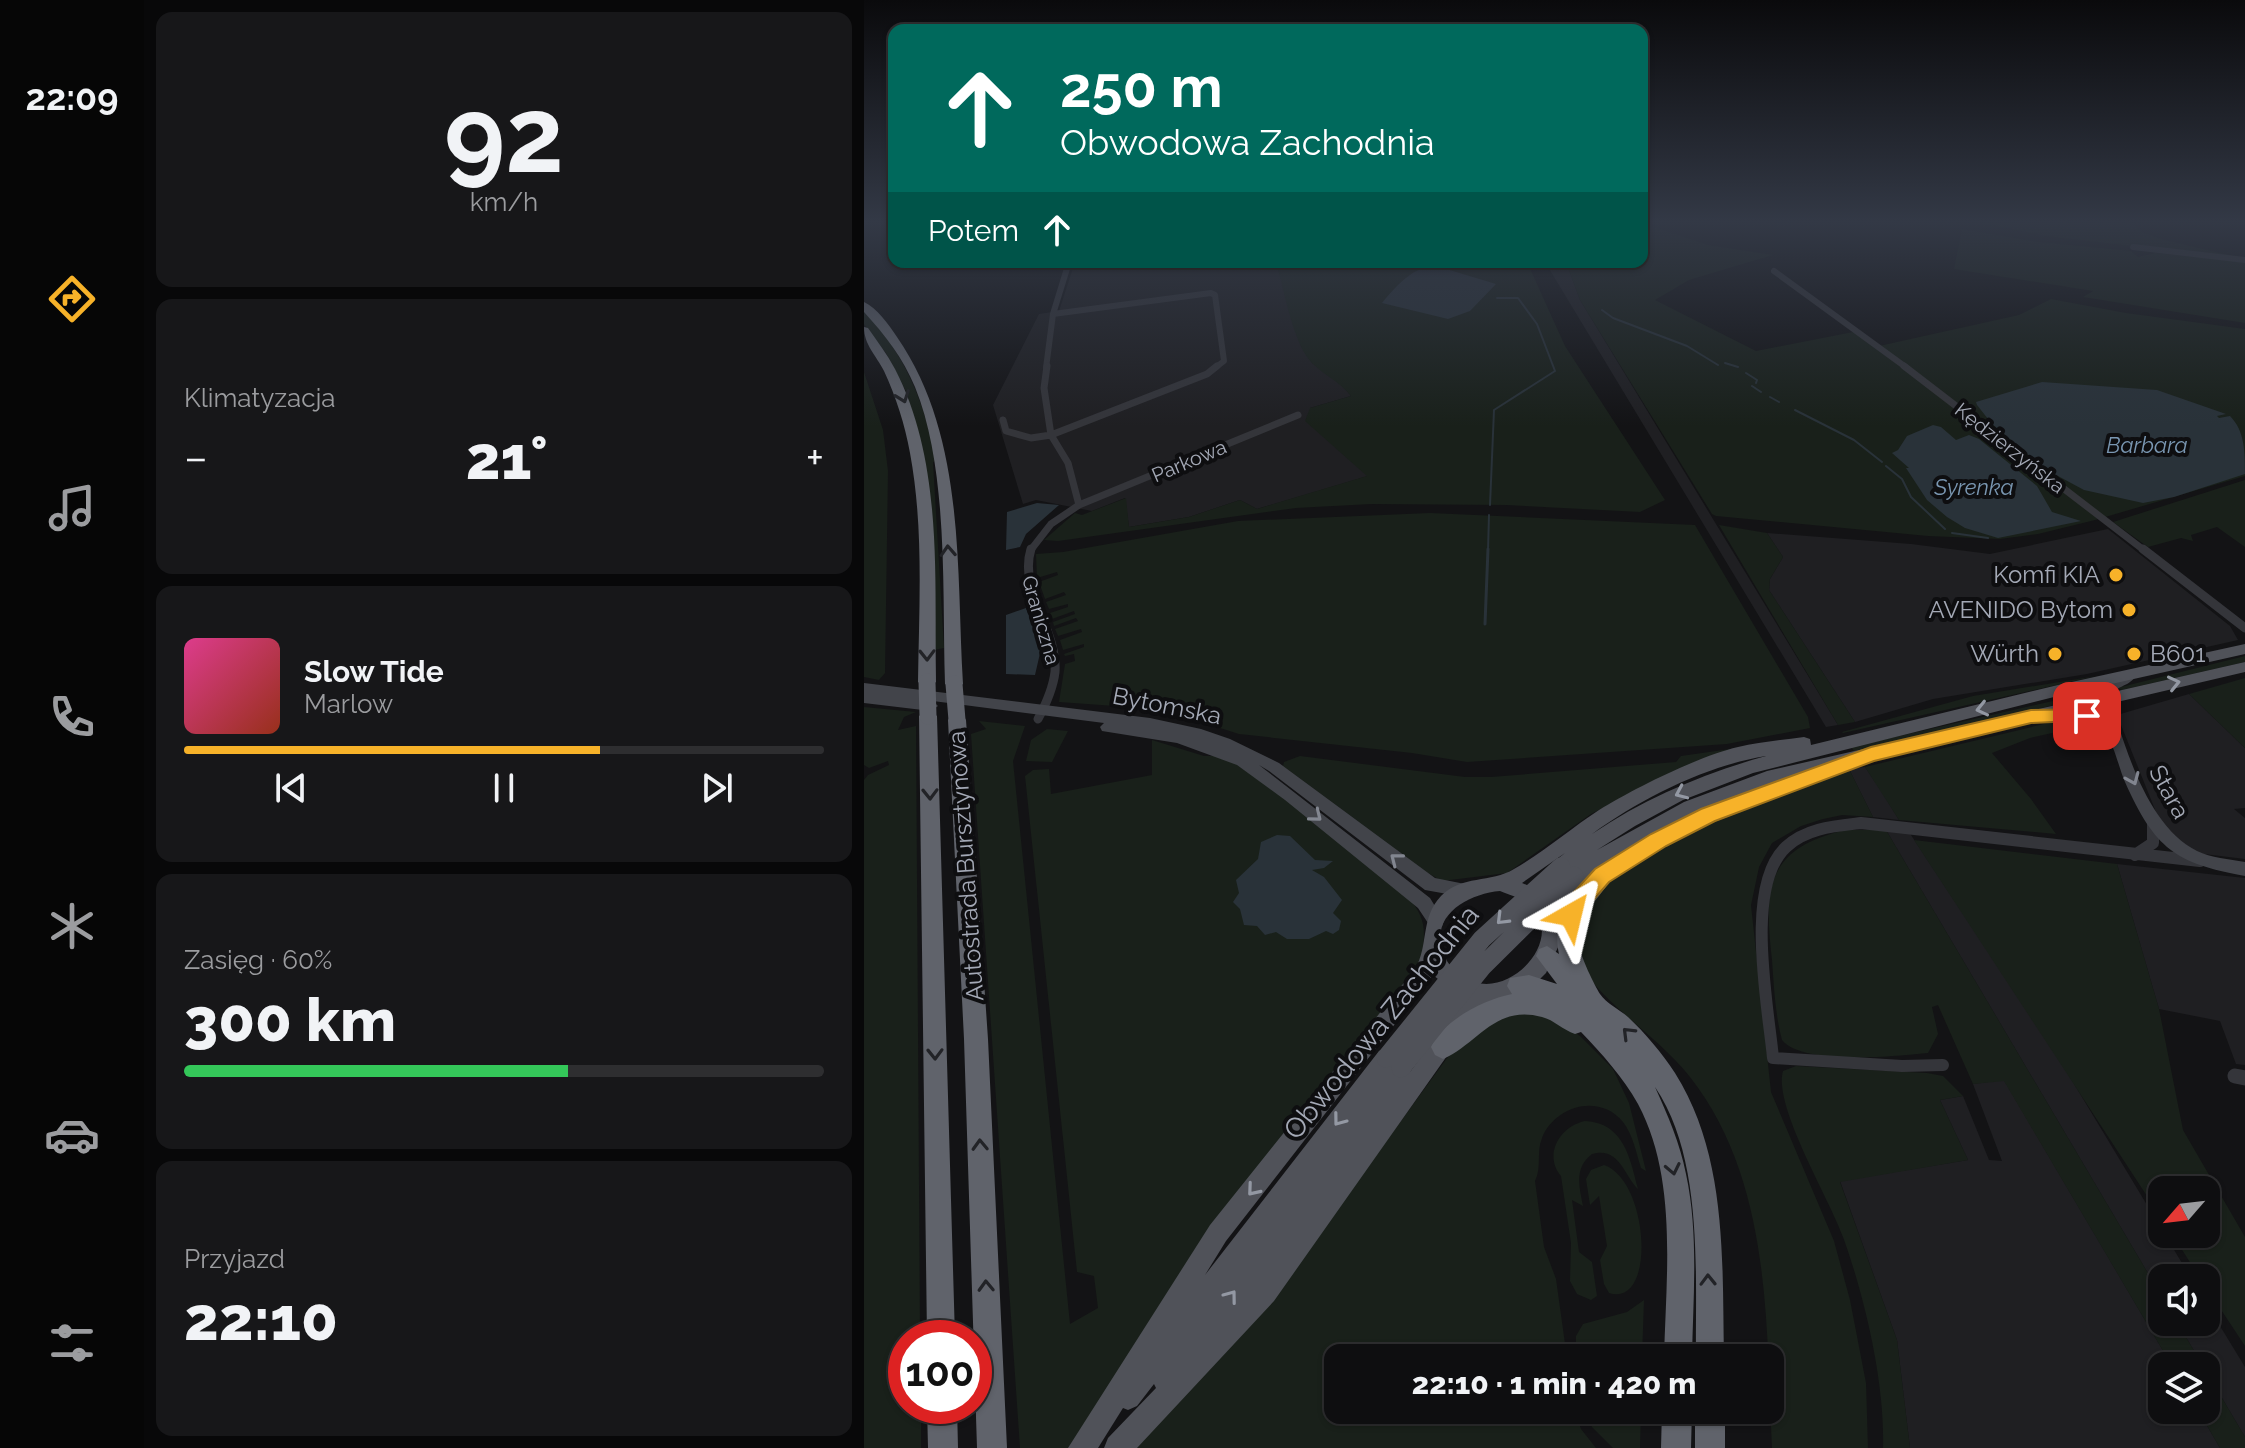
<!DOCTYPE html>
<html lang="pl">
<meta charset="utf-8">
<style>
body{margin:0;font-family:Raleway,sans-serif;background:#171719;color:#f1f3f6;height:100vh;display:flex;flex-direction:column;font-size:30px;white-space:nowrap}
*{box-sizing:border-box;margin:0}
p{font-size:26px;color:#9b9c9f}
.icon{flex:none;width:44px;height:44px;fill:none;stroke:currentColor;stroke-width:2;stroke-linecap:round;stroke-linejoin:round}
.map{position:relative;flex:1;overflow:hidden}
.side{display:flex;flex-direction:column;gap:12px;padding:12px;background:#080809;width:720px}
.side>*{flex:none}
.hud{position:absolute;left:24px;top:24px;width:760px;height:244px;border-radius:16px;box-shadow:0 2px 6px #0004,0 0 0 2px #2e2e30;background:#00695c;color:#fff;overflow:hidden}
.needle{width:52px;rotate:242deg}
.buttons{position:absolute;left:1284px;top:1176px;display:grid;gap:16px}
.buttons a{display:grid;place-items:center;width:72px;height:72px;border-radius:16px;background:#0e0e10;box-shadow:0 2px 6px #0004,0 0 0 2px #2e2e30;font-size:40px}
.speed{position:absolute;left:24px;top:1320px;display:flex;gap:16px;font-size:40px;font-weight:700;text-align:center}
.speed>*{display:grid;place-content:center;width:104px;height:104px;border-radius:50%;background:#0e0e10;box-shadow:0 2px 6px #0004,0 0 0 2px #2e2e30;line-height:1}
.speed .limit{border:12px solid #d22;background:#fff;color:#111}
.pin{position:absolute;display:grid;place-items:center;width:68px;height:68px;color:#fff;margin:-34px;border-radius:16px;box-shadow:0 4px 12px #0006}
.me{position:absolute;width:88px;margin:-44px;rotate:37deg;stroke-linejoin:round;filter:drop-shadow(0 0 6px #0008)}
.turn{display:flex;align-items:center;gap:28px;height:168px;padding:0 40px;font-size:36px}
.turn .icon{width:104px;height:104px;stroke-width:2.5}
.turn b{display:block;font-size:56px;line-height:68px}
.then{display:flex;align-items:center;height:76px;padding:0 40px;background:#0003;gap:16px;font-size:30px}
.big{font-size:60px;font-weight:800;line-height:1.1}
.side .card{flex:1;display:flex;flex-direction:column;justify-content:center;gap:12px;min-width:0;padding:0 28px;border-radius:16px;background:#171719}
.side .dial{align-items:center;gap:0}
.dial b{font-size:104px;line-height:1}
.song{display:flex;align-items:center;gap:24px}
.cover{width:96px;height:96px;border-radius:12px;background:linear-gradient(135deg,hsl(330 70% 55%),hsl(10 70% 35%))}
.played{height:8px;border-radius:4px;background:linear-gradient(90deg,#f7b229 65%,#2e2e30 65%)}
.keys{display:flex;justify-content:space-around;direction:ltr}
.heat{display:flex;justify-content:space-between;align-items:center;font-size:44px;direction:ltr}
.charge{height:12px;border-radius:6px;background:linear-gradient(90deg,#34c759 60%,#2e2e30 0)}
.trip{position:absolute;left:460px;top:1344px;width:460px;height:80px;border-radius:16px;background:#0e0e10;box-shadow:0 2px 6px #0004,0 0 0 2px #2e2e30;font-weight:800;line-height:80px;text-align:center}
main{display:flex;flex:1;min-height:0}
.dock{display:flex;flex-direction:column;width:144px;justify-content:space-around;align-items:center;background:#060606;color:#9b9c9f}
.dock .icon{width:56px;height:56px}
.dock .current{color:#f7b229}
.dock b{font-size:36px;color:#f1f3f6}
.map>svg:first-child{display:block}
.built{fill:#1f1f22}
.green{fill:#19201a}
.water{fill:#293239}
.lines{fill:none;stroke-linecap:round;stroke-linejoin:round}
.stream-far1{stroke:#293239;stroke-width:2}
.stream{stroke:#293239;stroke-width:3}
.street-far4{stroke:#34353a;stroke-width:6}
.street-far3{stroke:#34353a;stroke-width:7}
.street-far2{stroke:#34353a;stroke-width:9}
.street-far1{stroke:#34353a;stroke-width:12}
.street{stroke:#34353a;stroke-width:15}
.secondary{fill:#42444a;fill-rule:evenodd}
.primary{fill:#505259;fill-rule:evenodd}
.highway{fill:#60636b;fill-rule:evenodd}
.primary-bridge{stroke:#505259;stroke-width:19}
.highway-bridge{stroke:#60636b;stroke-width:17}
.oneway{stroke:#222327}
.oneway2{stroke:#9398a3}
.oneway3{stroke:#828690}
.route{fill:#f7b229;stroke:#a1741b;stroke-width:2}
.poi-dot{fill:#f7b229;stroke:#0e0e10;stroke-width:3}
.labels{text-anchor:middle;stroke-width:8;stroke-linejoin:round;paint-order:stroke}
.far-street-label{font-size:20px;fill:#a4a9b6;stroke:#0e0e10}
.far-water-label{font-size:22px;font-style:italic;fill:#7a97b2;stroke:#0e0e10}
.poi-label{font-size:24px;fill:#a4a9b6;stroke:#0e0e10;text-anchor:end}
.street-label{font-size:24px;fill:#a4a9b6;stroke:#0e0e10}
.near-street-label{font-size:28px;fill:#a4a9b6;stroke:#0e0e10}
</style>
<main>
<nav class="dock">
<b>22:09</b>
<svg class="icon current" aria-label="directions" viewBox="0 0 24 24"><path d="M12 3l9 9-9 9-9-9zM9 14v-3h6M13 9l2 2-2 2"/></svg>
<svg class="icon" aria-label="music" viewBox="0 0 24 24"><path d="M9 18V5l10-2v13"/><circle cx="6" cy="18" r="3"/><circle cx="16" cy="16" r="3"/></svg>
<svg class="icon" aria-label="phone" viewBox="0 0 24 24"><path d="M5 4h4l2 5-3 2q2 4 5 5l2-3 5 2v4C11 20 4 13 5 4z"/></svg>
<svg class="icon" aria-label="climate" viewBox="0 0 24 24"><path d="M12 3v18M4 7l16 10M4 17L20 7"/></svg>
<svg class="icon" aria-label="car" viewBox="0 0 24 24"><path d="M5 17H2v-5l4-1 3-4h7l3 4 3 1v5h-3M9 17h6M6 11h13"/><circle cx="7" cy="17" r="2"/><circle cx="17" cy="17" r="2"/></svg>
<svg class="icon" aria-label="filters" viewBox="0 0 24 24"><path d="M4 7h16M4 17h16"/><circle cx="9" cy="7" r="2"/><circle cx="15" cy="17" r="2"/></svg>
</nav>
<section class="side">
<div class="card dial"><b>92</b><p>km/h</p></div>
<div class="card"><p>Klimatyzacja</p>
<div class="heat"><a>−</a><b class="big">21°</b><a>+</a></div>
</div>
<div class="card">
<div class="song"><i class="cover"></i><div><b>Slow Tide</b><p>Marlow</p></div></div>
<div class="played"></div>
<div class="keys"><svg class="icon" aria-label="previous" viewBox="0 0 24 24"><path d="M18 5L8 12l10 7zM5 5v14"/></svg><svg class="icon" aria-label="pause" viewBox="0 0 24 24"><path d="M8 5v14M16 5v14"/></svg><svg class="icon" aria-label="next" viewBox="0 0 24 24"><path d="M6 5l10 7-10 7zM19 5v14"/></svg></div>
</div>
<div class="card"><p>Zasięg · 60%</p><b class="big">300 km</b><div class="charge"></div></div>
<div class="card"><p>Przyjazd</p><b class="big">22:10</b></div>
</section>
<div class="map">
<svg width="1381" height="1448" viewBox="0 0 1381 1448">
<rect width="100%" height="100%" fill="#131315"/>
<path class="built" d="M211,262h201l25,84 11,17 27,18 12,15 -41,12 58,68 -111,33 -17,-9 -51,17 -60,10 -4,-29 -33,13 -56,-11 -13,4 -30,-99 46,-91 20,-3z
M681,262h21l14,38 258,425 -12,2z
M1244,529l122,97 8,14 -151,34 -154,25 -78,23 -86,-132 1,-11 13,-22 -16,-24 144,11 79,10z
M1325,694l56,54v60l-11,1 11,9v41l-49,-6 -17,-8 -21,-28 -41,-102z
M1001,767l15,22 19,31 -26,-3 -24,-48z
M1022,830l23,2 147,222 135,224h-29v19z
M1253,864l128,14v187l-9,-1 -16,-43 -61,-12z
M1140,1080l168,286h-10v44h36l22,38h-310l-13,-108 -57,-159 128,-21 -28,-60 23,-4 26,64 13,1 -29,-77z
M1342,1303l39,64v70l-39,-66v-5h-3l-26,-44h29z"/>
<path class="green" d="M778,223l66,22 65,10 -84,25 -34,20 101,51 102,-20 21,15 140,-31 32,-16 75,14 119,16v147l-150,44 -57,14 -38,5 -72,-3 -212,-20 -4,-2 -132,-214 -14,-38h76z
M1120,223h148l10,9 19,7 84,20 -199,-23z
M1098,229l77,13 92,9 7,6 18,-4 89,9v61l-162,-26 10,-6 -139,-22z
M412,262h251l38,84 100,154 -25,12 -134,-7 -135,-1 -75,4 -238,33 -14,-1 31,-27 7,2 44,-17 3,29 60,-10 51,-17 17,9 110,-33 -62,-55 5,-13 41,-12c-13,-16 -26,-20 -39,-33 -19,-19 -28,-74 -36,-101z
M0,311c41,43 61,92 72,150l-3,1 11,186 -10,2 -10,-186 -17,-71 -21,-40 -22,-29z
M0,372l19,58 5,41 -3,202 -6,7 -15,-3z
M1381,480v67l-28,-20 -26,8 2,6 -12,-3 -33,9 -35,-25z
M566,513l265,12 113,192 2,11 -83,16 -260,18 -55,-9 -173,-19 -47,-15 -63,-12 -70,-5 6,-38 10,-3 -1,-7 -9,2 -1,-2 20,-7v-3l-21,6 -3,-10 22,-8 -1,-3 -23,7 -3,-7 23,-8 -2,-3 -22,8 -1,-4 22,-8 -1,-3 -22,8 -2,-6 18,-6v-3l-19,5 -3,-7 20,-7 -2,-3 -19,7 -6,-17 19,-7 -1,-3 -20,6 -1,-24 27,-2 175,-31z
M855,525l48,8 16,24 -13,22 -1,11 86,132 -17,3z
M1381,656v6l-123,28 -5,-2z
M1232,676l-253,57 -1,-1 131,-36z
M1381,678v70l-56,-54z
M1224,693l6,3 -240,55 -3,-4z
M0,707l52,5 -12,5 -6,13 18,-4 4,612h-14v68h15v42h-57v-668l4,-5 21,-10 -1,-4 -19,7 -5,-3z
M1209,717l19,7 -62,14 -38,15 39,46 25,35 -157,-14 -34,-53z
M115,721l46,5 -12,35 57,563 28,-16 -4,-32 -17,-4 -52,-496 8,-6 16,-1 2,25 101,-19v-35l52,16h18l14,8 65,45 106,87c22,24 18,39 13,70l-351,482h-49l-49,-714 15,-5z
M183,729l21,2 -16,31 -26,-1 5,-21z
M894,745l-117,43 -50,26 -84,59 -65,8 -14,-8 -145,-107 1,-4 16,-6 165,21h26l185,-15 5,-6z
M985,769l24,48 -31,-2 -19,4 -22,7 -29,17 -13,24 -8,38 20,187 63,149 16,59 16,83 2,65h-96c-6,-122 0,-266 -82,-371 -29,-37 -71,-62 -100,-98 -8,-10 -12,-26 -18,-38l21,-47 39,-30 77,-43z
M981,830h41l276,467v25h15l26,44h-31l-168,-285 -31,3 -35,-79 -6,2 6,27 -10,19c-32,3 -125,13 -146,-13 -7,-26 -8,-53 -10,-80 -8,-71 -7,-111 73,-130z
M1050,840l203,24 42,145 24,121 62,107v109l-39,-59v-9h-6l-28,-44h34v-44h-44v29z
M646,1013l43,3 27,20 33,33 16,34 17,68 -5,-3c-5,-16 -8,-33 -18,-46 -24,-29 -68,-16 -81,16 -6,15 0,29 -7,43l9,66 12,32 11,79h-229v52h224l2,10 7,-10h3l7,19 15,19h-461l219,-263 107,-146z
M932,1066l131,7 16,3 20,20 -23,4 28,60 -128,22 57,158 13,108h-27c2,-65 -18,-150 -40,-211 -14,-39 -70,-131 -60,-166z
M721,1121c39,2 45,37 53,68 -14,-14 -19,-43 -46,-35 -18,14 -13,32 -9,52l-11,-6 7,52 13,10 5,34 -6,4 -14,-6 -7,-13 1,-38 -10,-67c-18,-21 -1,-50 24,-55z
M740,1165c45,15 53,143 5,128l-5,-9 -4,-24 7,-14 -8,-50 -9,9 -4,-26 5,-9z
M780,1300l-2,58h-63l-3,-3v-19l7,-12 44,-12z
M1342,1371l39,66v11h-25l-22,-38h8z
M721,1410h6l9,6v-6h41l-1,38h-27l-21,-21z"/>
<path class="water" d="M569,265l63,19 -26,27 -22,8 -66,-16c13,-16 29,-34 51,-38z
M1178,382l115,8 69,24 -9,2 2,2 11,-2c15,15 15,36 15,58l-71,23 -31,6 -59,-13 -39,-21 -53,-45 -15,-19 -1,-3z
M1069,425l8,2 15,13 13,-5 10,4 58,47 15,26 29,9 -83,17 -33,-10 -18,-11 -20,-17 -21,-32h3l-17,-15 6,-3 9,-14z
M173,503l22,2 -33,29 -6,13 -14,3 1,-38z
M162,608l15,41 -6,26 -29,-1v-59z
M413,835l13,1 25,24 18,1 -9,7 -12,2 12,7 18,23 -9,13 8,8 -2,9 -6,4 -7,-3 -17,8h-22l-11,-7 -11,3 -8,-9 -13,-1 -4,-16 -7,-7 6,-9 -3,-13 22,-21 3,-17z"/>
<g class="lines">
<path class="stream-far1" d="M738,310l11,8 74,28 31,19
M861,363l13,4
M882,373l11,7 -1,3
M888,386l9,6
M906,397l9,5
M931,410l59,30 28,22
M1022,466l16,13 9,18 34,32
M626,505l4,-95 61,-39 -18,-47 -19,-26h-21
M1088,533l36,5
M624,551l1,-36"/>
<path class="stream" d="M621,624l3,-75"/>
<path class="street-far4" d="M1269,247l112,13
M910,271l133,97
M189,314l158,-21 4,2 9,66 -9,7
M182,368l7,-54 16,-52"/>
<path class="street-far3" d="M183,366l-3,22 7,47 17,28 11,42
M1040,366l241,185
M139,420l3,11 25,7 20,-3 156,-61 10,-8
M166,551l21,-27 28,-19 219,-90"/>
<path class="street-far2" d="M167,549c-13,41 27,81 24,123 -2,17 -9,32 -17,47
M1279,549l102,79"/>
<path class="street-far1" d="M1271,855l18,-12v-20
M1079,1065l-41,1 -129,-8c-5,-53 -29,-172 13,-211 20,-19 49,-21 75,-24l339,38"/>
<path class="street" d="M1371,1076l10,2"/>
<path class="secondary" d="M1264,672l7,5c-8,11 -18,7 -25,21 15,49 37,128 87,153 14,7 32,8 48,11v14c-70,-13 -90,-27 -120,-94 -5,-11 -11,-37 -18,-46 -23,-25 -56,-7 -68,-20l7,-5h41l15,8 -6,-21 8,-16z
M0,683l286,35 51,11 29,10 49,24 156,115 35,7 2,5 -2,5 -6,2 -39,-7 -156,-119 -10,-6 171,133 14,23 -2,5 -6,3 -6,-3 -12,-18 -133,-108 -48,-35 -60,-22 -75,-12 -2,-4 4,-4 -171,-22 5,5 -7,5 -67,-8z"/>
<path class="primary" d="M1381,644v10l-187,42 -305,77 -70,27 -48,26 -38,24 87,-48 83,-31 478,-109v10l-417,98 -1,8 -141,55 -58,35 -59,44 -9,16v15l-14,30 -19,19 -32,13 -7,-1 -10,8 -204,289 -137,147h-33l4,-10 48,-50 -2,-4 -17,22 -9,4 -5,-2 -25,40h-30l142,-223 205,-256c14,-23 5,-51 26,-73 20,-21 50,-13 73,-27 30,-17 56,-40 85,-59 34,-21 100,-54 139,-63 21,-5 44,-7 66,-10l6,2 1,6 247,-60zM902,756c-61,17 -121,42 -174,78 50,-36 113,-68 174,-78zM916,782l-97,37 64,-27zM701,853l-10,8 -3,6 3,6 6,2 5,-2 2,9 6,2 5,-2 -24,18 -3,6 -11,-15 -19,-8zM636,891c9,4 22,7 29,13 41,35 -25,103 -66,72 -6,-5 -14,-10 -17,-17 -21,-41 20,-65 54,-68zM569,975l30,24 -53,73 2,-4 -3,-8 -8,-3 -5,2 -3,-8 -7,-4 -7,4 -174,224 21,-34z"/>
<path class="highway" d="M0,302c13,6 25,23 33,35 69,100 59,231 66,347l-9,6 -9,-6c-3,-91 4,-213 -30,-297 -12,-29 -30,-52 -51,-75z
M0,327l4,1c9,13 19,26 27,41 49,95 39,210 41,313l-9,6 -9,-6c1,-76 6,-154 -8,-229 -5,-28 -14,-56 -26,-82 -8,-16 -20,-26 -20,-44z
M64,709l9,7 18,622h-28l-8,-622z
M93,713l6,2 3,5 22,319 19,409h-30l-13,-409 -16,-319 3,-5z
M738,867l7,3 3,6c-11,24 -38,39 -33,69 2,13 15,39 21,49 6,9 20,16 28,23 18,17 34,36 47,56 53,84 47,190 49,285h-28c-1,-83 8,-199 -41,-271 13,29 25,56 31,87 13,60 7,124 6,184h-28c2,-82 14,-179 -26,-254 -15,-27 -36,-50 -57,-72l-6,2c-12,-4 -21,-14 -33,-17 -47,-13 -64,27 -99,42l-8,-4 -4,-8c11,-26 54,-48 81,-53l-5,-8 3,-8 19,-3 28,9 -21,-28 3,-7 8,-3 12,8c-8,-35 14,-59 36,-84z
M63,1406h30l1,42h-30z
M798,1410h30l-1,38h-30z
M831,1410h30v38h-30z"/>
<path class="primary-bridge" d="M522,1058l96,-119 79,-72
M537,1068l81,-101 92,-91"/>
<path class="highway-bridge" d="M63,682l1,34
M90,684l3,36"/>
</g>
<defs><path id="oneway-chevron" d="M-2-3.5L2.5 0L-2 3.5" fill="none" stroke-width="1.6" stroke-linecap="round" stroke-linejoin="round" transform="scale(2)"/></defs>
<g class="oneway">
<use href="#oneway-chevron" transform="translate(39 397) rotate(70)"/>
<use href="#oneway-chevron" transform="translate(84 551) rotate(-93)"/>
<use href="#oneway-chevron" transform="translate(63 655) rotate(89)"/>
<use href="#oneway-chevron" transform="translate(66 794) rotate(89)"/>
<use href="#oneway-chevron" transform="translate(764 1033) rotate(-135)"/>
<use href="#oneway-chevron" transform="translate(71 1054) rotate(89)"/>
<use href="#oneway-chevron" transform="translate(116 1145) rotate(-92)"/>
<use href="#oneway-chevron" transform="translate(809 1169) rotate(78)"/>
<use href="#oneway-chevron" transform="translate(844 1280) rotate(-91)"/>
<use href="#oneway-chevron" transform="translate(122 1286) rotate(-92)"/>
</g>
<g class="oneway2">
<use href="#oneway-chevron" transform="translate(1310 683) rotate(-13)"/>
<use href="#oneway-chevron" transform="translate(1118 709) rotate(167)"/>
<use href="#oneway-chevron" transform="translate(817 793) rotate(156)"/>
<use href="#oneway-chevron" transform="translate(638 919) rotate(135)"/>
<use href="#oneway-chevron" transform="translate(475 1120) rotate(127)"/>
<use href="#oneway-chevron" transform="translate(389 1190) rotate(130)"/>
<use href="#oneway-chevron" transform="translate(367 1296) rotate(-53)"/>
</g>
<g class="oneway3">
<use href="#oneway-chevron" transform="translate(1269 779) rotate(67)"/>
<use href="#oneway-chevron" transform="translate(452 816) rotate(39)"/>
<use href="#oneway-chevron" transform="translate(532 859) rotate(-142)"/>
</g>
<linearGradient id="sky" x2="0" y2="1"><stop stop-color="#0a0a0c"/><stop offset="0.52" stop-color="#333946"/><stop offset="1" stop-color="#333946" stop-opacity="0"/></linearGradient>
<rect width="1381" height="426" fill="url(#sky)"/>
<path class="route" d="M1223,709l9,7 -3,4 -62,3 -157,38 -159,60 -49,25 -57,36 -21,24 -9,16 -8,3 -8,-3 -3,-7 13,-22 22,-24 56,-35 50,-25 170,-62 160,-37z"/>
<g class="poi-dot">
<circle cx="1252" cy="575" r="8"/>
<circle cx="1265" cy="610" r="8"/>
<circle cx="1191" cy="654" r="8"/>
<circle cx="1270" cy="654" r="8"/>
</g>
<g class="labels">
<g class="far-street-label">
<text transform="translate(1146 448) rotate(38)" y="7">Kędzierzyńska</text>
<text transform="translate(325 461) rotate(-23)" y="7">Parkowa</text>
<text transform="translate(177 620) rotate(74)" y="7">Graniczna</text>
</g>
<g class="far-water-label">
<text x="1283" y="453">Barbara</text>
<text x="1110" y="495">Syrenka</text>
</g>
<g class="poi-label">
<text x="1236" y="583">Komfi KIA</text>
<text x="1249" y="618">AVENIDO Bytom</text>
<text x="1175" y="662">Würth</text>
<text x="1286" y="662" text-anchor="start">B601</text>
</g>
<g class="street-label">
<text transform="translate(303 706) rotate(11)" y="8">Bytomska</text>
<text transform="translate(1305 792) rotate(61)" y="8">Stara</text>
<text transform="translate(102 866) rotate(-94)" y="8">Autostrada Bursztynowa</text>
</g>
<g class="near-street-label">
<text transform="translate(517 1022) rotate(-51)" y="10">Obwodowa Zachodnia</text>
</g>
</g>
</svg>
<div class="buttons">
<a><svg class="needle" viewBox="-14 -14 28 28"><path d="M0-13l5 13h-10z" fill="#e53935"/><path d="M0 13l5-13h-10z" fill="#9b9c9f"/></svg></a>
<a><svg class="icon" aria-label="sound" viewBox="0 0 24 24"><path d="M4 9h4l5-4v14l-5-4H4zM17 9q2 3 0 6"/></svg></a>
<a><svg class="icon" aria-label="layers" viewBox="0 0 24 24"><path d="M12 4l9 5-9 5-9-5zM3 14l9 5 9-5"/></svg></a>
</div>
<div class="speed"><div class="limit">100</div></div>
<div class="pin" style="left:1223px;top:716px;background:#d93025"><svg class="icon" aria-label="arrive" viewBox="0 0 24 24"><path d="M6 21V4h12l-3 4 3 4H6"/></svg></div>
<svg class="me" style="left:707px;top:915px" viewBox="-20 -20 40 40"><path d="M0-17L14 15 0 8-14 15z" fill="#f7b229" stroke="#fff" stroke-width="4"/></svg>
<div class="trip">22:10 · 1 min · 420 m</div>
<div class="hud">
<div class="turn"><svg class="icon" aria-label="ahead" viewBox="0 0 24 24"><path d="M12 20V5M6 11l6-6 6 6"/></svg><div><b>250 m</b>Obwodowa Zachodnia</div></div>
<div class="then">Potem<svg class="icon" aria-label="ahead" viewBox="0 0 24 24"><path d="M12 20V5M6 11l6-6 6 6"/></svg></div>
</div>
</div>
</main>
